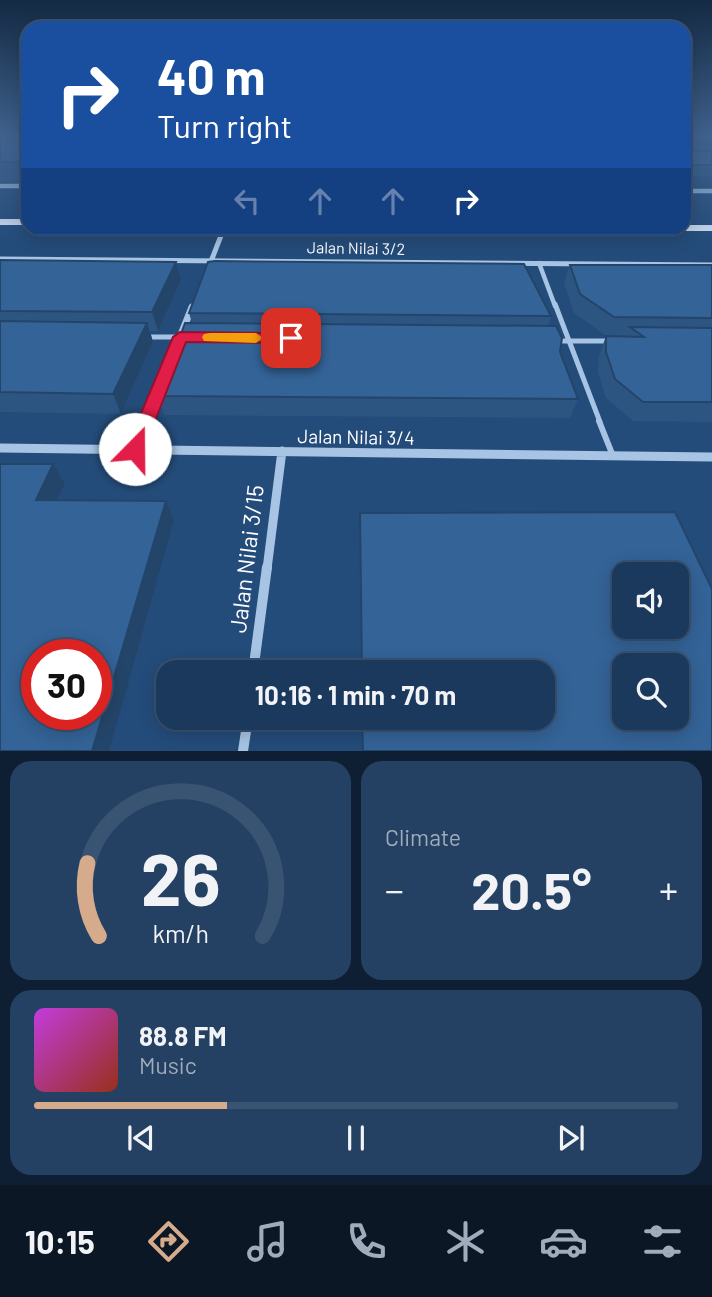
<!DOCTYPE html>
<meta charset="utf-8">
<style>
body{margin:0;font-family:Barlow,sans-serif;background:#244062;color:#f1f3f6;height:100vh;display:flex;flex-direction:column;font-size:26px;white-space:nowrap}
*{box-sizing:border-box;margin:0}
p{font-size:23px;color:#a0acbb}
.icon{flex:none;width:38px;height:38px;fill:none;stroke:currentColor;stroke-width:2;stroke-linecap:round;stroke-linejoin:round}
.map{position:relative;height:751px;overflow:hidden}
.side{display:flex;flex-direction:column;gap:10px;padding:10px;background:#0f1f33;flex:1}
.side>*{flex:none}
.guide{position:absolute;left:21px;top:21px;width:670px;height:214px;border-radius:21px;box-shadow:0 4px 18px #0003,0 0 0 2px #395372;background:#1a4fa0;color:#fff;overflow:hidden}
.tools{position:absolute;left:612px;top:562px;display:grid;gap:14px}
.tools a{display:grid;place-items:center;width:77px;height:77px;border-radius:14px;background:#1b395c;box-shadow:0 4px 18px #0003,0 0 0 2px #395372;font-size:35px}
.speed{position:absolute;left:21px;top:639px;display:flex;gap:14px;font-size:35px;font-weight:700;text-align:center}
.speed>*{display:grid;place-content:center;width:91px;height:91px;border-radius:50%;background:#1b395c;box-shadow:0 4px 18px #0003,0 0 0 2px #395372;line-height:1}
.speed .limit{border:10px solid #d22;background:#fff;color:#111}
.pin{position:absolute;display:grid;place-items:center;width:60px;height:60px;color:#fff;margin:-30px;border-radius:14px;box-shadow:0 4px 10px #0006}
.me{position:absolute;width:77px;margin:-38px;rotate:22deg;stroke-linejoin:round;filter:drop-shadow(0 0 5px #0008)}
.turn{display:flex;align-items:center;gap:24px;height:147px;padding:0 21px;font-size:32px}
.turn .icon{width:91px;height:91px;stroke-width:2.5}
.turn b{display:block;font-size:49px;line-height:60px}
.lanes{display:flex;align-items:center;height:66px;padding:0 21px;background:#0003;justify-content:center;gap:35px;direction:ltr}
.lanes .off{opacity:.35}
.big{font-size:52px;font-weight:700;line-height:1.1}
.side .tile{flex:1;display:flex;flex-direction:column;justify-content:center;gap:10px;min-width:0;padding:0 24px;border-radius:21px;background:#244062}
.side .dial{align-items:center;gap:0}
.dial svg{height:182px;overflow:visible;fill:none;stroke:#395372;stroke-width:7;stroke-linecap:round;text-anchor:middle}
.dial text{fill:#f1f3f6;stroke:none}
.song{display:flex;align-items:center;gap:21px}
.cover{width:84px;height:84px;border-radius:10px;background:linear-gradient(135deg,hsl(290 70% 55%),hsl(10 70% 35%))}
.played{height:7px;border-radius:4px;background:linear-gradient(90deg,#d6ab8b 30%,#395372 30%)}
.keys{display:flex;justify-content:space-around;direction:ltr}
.heat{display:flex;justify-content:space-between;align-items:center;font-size:38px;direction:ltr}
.side .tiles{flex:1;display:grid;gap:10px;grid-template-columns:1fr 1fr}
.tile:last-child{grid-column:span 2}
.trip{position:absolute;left:156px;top:660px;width:399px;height:70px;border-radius:21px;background:#1b395c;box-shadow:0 4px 18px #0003,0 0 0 2px #395372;font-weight:700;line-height:70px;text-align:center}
.dock{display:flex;height:112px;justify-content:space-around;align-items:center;background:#0b1725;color:#a0acbb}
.dock .icon{width:49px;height:49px}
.dock .on{color:#d6ab8b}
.dock b{font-size:32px;color:#f1f3f6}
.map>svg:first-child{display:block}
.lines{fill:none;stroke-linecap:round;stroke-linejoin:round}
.lane-far2{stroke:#a7c4e4;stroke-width:4.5}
.lane-far1{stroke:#a7c4e4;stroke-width:5}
.lane{stroke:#a7c4e4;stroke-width:6}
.street-far4{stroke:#a7c4e4;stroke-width:4.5}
.street-far3{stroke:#a7c4e4;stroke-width:5}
.street-far2{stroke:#a7c4e4;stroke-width:7}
.street-far1{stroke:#a7c4e4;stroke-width:9}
.street{stroke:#a7c4e4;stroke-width:10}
.secondary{fill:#d0e1f4;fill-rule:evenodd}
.wall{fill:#2d5582}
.shaded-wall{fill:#24456a}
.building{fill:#346397;stroke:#24456a;stroke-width:2;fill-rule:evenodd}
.route{fill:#e11d48;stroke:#92132f;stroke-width:2}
.slow{fill:#f59e0b}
.labels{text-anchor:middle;stroke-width:7;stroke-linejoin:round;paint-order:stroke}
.far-street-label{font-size:16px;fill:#fff;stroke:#244c7a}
.street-label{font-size:19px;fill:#fff;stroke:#244c7a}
.near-street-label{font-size:23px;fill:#fff;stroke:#244c7a}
</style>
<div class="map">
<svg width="712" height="751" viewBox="0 0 712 751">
<rect width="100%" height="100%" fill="#244c7a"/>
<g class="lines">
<path class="lane-far2" d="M539,263l16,43"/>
<path class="lane-far1" d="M555,304l45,118
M147,337h39
M556,341h53"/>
<path class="lane" d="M599,421l14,35"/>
<path class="street-far4" d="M0,186h28
M684,191h28"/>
<path class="street-far3" d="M0,259l712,6
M210,264l14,-36"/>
<path class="street-far2" d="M182,332l10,-25
M146,422l32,-79"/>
<path class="street-far1" d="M0,448l712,9
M135,449l12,-28
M267,569l15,-118"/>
<path class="street" d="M253,672l14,-105
M243,751l5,-33"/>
<path class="secondary" d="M0,219h28v6h-28z
M684,225h28v6h-69l-5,-3h46z"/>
</g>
<path class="wall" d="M0,137h28v45h-28z
M684,137h28v39h-28z
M0,260l176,2 5,18 -23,51h-8l3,11 -32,72 -121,-2z
M570,265h142v157l-79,-1 -27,-23 -8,-26 1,-16 7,-20h20h-19l-33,-23 -10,-30z
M189,313l362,3 -3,10 12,26 18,47 -8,19 -406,-3 -6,-19 34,-73z"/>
<path class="shaded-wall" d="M176,262l5,18 -23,51 -6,-19z
M147,323l6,19 -32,72 -8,-20z
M53,464l12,19 -17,36 -12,-19z
M166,501l8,19 -65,231h-17z"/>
<path class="building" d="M23,137h5v25h-28v-24l20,1z
M684,137h28v5h-24l-4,5z
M684,147l4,4h24v14h-28z
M0,260l176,2 -24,50 -152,-1z
M215,261l309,3 27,52 -362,-3 19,-51z
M570,265h142v53l-98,-1 -34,-23z
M0,321l147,2 -34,71 -113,-2z
M185,323l371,3 6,12 -2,14 18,47 -420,-3z
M630,327l82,1v74h-69l-28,-23 -9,-27v-16l38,1z
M0,464h53l-17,36 130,1 -74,250h-92zM37,654h59v60h-59z
M675,512l37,77v162h-349l-1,-33h180v-46h-180l-2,-159zM625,574h52v52h-52zM625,665h52v53h-52z"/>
<linearGradient id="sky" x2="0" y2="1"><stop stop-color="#142a43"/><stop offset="0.56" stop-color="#3f618d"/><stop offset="1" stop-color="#3f618d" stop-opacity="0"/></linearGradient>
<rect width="712" height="243" fill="url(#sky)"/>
<path class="route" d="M180,332l111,1 8,5 -8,5 -105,-1 -42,107 -2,5h-13l-3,-5 47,-112z"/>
<path class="slow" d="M210,333h46l7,5 -7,5 -52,-2 -2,-4 2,-3z"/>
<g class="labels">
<g class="far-street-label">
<text transform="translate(356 248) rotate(1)" y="6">Jalan Nilai 3/2</text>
</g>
<g class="street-label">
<text transform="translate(356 437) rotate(1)" y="7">Jalan Nilai 3/4</text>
</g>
<g class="near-street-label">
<text transform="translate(247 559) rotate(-83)" y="8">Jalan Nilai 3/15</text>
</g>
</g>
</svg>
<div class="tools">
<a><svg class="icon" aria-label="sound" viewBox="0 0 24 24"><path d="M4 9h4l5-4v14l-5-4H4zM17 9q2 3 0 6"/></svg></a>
<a><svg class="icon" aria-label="search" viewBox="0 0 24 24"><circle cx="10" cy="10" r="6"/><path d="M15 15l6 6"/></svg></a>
</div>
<div class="speed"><div class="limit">30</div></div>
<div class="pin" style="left:291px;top:338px;background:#d93025"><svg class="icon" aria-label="arrive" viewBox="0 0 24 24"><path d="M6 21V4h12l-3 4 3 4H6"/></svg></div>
<svg class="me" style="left:135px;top:449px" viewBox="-20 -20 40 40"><circle r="19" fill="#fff"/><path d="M0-13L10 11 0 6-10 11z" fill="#e11d48"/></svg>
<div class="trip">10:16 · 1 min · 70 m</div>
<div class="guide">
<div class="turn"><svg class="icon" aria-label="right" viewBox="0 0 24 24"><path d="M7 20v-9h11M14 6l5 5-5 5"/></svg><div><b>40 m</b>Turn right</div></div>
<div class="lanes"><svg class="icon off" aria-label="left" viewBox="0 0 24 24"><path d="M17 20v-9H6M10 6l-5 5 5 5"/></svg><svg class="icon off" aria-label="ahead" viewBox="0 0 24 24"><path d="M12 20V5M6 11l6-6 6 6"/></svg><svg class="icon off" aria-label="ahead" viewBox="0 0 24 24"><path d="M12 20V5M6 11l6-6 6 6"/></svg><svg class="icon" aria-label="right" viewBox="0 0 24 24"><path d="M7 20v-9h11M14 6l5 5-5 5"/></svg></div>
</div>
</div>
<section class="side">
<div class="tiles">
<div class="tile dial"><svg viewBox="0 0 100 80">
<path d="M14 69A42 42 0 1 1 86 69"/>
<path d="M14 69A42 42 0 0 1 9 37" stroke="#d6ab8b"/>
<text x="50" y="56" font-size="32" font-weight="700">26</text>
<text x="50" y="72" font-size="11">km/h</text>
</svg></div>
<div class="tile"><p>Climate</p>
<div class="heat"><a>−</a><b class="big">20.5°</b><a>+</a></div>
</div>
<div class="tile">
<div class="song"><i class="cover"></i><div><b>88.8 FM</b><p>Music</p></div></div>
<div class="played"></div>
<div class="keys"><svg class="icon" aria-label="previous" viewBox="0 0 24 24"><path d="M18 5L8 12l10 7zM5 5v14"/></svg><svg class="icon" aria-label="pause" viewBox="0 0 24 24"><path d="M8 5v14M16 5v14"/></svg><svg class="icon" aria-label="next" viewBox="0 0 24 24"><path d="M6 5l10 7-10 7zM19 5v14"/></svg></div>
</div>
</div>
</section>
<nav class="dock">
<b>10:15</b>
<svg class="icon on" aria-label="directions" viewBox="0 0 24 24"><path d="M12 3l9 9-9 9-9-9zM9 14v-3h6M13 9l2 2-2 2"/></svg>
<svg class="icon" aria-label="music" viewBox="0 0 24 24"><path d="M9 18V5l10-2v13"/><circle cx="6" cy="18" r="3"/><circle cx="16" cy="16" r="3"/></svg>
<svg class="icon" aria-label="phone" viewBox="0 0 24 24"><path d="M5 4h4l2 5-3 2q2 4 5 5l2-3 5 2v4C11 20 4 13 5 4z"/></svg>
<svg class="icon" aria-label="climate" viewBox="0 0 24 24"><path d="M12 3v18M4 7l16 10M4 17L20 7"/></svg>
<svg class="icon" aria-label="car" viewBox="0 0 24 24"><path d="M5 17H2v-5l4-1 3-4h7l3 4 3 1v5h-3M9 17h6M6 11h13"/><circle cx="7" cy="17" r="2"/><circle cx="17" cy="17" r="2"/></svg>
<svg class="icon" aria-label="filters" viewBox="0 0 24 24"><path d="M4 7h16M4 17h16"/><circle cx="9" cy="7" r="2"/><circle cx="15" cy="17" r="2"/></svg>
</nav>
